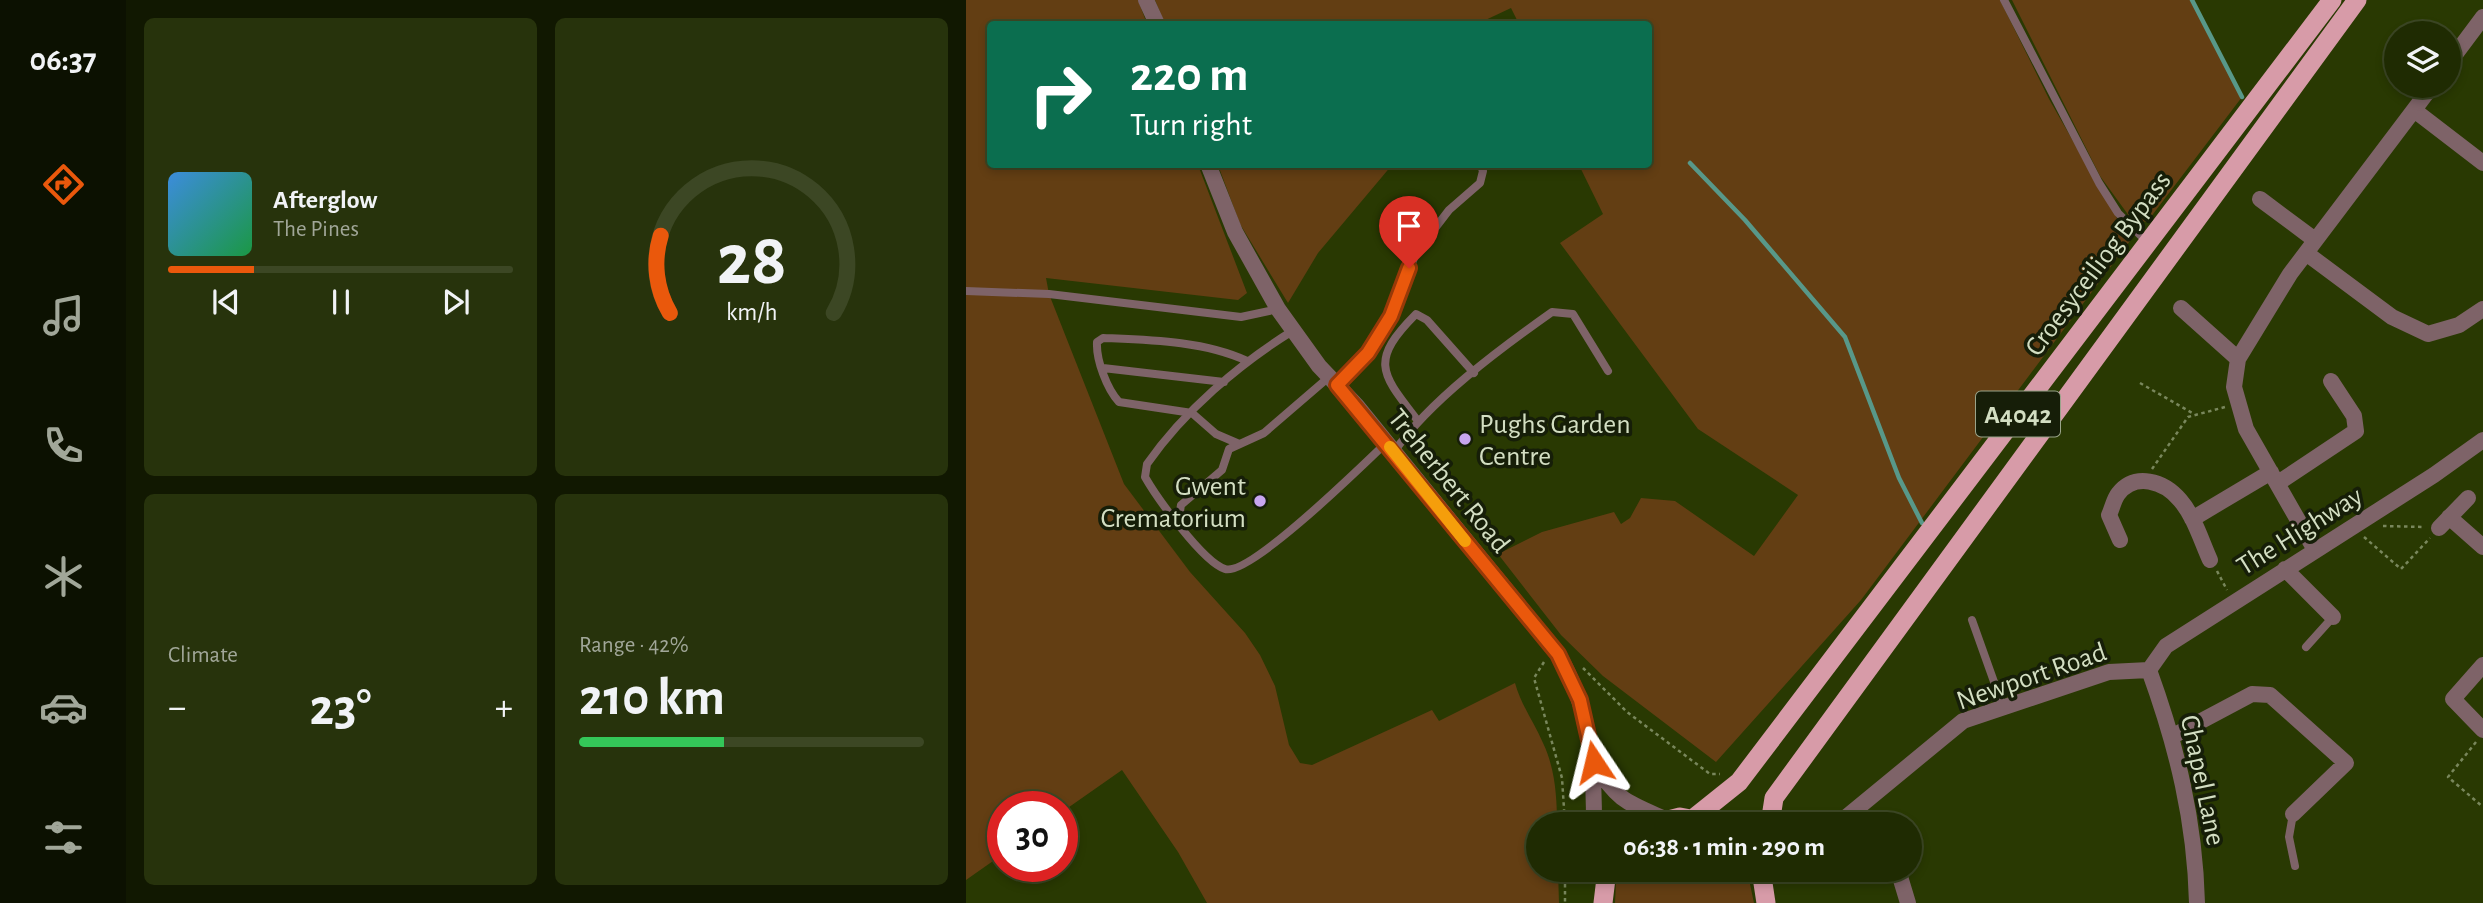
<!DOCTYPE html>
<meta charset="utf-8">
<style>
body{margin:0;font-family:"Alegreya Sans",sans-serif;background:#27330c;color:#f1f3f6;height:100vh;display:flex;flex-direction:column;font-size:26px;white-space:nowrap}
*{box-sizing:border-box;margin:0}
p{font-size:23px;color:#a1a799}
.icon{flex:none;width:38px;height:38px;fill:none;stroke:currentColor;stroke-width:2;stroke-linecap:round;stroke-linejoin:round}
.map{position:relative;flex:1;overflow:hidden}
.sheet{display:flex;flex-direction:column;gap:18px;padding:18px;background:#111801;width:840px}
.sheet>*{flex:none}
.banner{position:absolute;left:21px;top:21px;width:665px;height:147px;border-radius:7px;box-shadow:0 4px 10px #0003,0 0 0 2px #3c4724;background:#0b6e4f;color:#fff;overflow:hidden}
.fabs{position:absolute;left:1418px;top:21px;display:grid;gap:14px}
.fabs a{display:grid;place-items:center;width:77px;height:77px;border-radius:50%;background:#1f2b02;box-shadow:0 4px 10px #0003,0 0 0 2px #3c4724;font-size:35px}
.speed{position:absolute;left:21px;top:791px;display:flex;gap:14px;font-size:35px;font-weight:700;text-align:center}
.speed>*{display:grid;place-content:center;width:91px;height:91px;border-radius:50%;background:#1f2b02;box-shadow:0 4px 10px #0003,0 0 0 2px #3c4724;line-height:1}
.speed .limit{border:10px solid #d22;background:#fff;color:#111}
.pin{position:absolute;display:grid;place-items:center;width:60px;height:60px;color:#fff;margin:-72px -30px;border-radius:50% 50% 50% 0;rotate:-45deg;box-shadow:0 0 7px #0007}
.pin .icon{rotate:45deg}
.me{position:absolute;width:77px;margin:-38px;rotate:350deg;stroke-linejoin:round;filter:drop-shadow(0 0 5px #0008)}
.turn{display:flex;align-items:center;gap:24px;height:147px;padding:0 28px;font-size:32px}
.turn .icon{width:91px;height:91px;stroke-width:2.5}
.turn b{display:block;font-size:49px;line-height:60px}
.big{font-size:52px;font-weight:700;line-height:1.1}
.sheet .tile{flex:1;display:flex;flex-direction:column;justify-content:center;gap:10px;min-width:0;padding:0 24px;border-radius:10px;background:#27330c}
.sheet .dial{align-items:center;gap:0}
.dial svg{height:182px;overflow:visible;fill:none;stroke:#3c4724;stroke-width:7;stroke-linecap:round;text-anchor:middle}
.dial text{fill:#f1f3f6;stroke:none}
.song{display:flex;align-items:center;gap:21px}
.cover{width:84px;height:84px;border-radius:10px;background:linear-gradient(135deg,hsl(210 70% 55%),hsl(140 70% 35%))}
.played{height:7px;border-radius:4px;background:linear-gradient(90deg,#ea580c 25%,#3c4724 25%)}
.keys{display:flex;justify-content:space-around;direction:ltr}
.heat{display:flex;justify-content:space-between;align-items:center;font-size:38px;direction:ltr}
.charge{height:10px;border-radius:5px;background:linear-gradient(90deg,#34c759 42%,#3c4724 0)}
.sheet .tiles{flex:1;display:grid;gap:18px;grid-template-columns:repeat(2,1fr)}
.trip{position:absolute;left:560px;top:812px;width:396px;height:70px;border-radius:35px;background:#1f2b02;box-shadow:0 4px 10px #0003,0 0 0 2px #3c4724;font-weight:700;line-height:70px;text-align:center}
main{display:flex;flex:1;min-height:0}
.tabs{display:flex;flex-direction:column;width:126px;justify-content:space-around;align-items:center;background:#0c1101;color:#a1a799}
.tabs .icon{width:49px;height:49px}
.tabs .selected{color:#ea580c}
.tabs b{font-size:32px;color:#f1f3f6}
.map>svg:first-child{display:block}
.green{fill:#633e13}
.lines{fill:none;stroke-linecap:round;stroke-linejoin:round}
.stream{stroke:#589889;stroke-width:4.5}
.path{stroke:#79875c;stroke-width:2.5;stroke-dasharray:3.5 3.5;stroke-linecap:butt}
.service{stroke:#7e6368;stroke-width:8}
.minor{stroke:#7e6368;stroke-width:16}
.trunk{stroke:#d79ba8;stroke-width:19}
.route-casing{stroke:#983908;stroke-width:18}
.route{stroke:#ea580c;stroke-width:12}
.slow{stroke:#f59e0b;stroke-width:12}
.poi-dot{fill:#c8a6ef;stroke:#161e08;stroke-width:2.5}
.labels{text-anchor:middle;stroke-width:7;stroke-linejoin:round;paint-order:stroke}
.shield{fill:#161e08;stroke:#9aa48a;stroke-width:2}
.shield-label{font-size:26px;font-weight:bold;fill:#d3dec2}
.street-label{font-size:28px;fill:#d3dec2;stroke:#161e08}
.poi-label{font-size:28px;fill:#d3dec2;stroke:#161e08;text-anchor:start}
</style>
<main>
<nav class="tabs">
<b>06:37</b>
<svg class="icon selected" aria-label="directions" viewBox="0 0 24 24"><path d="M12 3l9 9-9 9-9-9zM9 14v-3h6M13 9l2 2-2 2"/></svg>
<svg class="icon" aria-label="music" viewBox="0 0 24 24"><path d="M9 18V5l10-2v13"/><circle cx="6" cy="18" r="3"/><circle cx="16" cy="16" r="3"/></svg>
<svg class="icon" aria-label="phone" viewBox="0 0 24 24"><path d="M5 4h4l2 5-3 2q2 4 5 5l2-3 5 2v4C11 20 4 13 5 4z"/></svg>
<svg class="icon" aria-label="climate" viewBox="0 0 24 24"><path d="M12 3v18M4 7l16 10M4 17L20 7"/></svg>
<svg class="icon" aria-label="car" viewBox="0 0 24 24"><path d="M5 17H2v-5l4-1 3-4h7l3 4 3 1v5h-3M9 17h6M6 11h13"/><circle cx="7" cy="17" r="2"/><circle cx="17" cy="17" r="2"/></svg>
<svg class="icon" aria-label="filters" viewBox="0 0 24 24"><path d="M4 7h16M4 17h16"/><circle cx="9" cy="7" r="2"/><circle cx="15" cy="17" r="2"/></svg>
</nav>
<section class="sheet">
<div class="tiles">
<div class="tile">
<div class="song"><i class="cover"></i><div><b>Afterglow</b><p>The Pines</p></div></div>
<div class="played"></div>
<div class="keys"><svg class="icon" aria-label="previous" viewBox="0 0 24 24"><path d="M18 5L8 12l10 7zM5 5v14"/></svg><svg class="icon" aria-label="pause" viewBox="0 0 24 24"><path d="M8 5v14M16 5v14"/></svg><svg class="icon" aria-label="next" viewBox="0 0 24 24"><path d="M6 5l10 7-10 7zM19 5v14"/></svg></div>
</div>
<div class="tile dial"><svg viewBox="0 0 100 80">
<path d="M14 69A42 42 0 1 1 86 69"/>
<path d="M14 69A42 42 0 0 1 10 35" stroke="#ea580c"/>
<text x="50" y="56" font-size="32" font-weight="700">28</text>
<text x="50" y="72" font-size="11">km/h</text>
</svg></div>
<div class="tile"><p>Climate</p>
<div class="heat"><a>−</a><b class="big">23°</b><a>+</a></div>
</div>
<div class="tile"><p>Range · 42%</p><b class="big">210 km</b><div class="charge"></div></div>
</div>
</section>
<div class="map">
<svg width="1517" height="903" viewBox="0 0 1517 903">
<rect width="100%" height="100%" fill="#293902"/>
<path class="green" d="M0,0h172l9,24h-157v140l208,1 49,128 -9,7 -192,-22 3,16 75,190 66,88 55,61 15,22 15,31 14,59 11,18 12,2 120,-55 7,11 76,-38c6,22 19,39 28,60 12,25 14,54 14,81h-19v46h20l1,33h-352l-29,-51 -56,-82 -60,42v-5h-59v47l-37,26z
M189,0h845l49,99 81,142 -269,359 -145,162 -113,-86 -42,-41 -63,-81 44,-22 72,-20 7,12 9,-6 11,-20 34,3 79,55 44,-61 -100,-66 -138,-186 43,-29 -24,-49 69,-1v-140h-129l-8,-16 -34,16h-312z
M1046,0h180l50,97 -95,125 -15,-2 -32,-44z
M252,165h174l-74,88 -30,50 -48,-79z
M656,870h125l7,33h-139l1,-21z"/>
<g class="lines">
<path class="stream" d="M1226,0l50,97
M724,163l55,57 100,117 54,141 23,45"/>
<path class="path" d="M1174,383l54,31
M1186,469l36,-52 37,-10
M1417,526l42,1
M1398,537l37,32 29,-31
M1251,571l10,19
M578,662l-10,16 28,100 3,46
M617,668l44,44 83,62h10
M1510,742l-28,35 35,30
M823,816l7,8
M599,870v33"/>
<path class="service" d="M1038,0l95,183 19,30 30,30
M0,291l83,3 192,23 37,-8
M328,330c-55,34 -110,81 -147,134l-2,13c12,21 58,85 80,92 24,8 139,-105 161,-126
M137,368l121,14
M371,385l31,-32 23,-37 25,-63 33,-43 31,-27 3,-12 -3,-7
M452,421c-36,-47 -50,-59 -2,-107l11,6 47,53
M271,443l-21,-9 -24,-21 -73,-11c-12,-13 -23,-42 -22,-60l6,-4c47,2 101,3 144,23
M428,452c35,-51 107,-104 158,-140l21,2 35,57
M212,523l3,-18 41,-35 7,-21 35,-16 65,-56
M1006,620l31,87
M1340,647l27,-30
M1327,814l-4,23 6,29"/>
<path class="minor" d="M180,0l11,24
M1482,64l35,-47
M1448,110l69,53
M242,164l27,68 43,77 41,57 38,40 201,248c33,57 36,106 36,170
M1294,199l55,41
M1340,253l86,64 36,17 31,-9 24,-16
M1215,308l57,51
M1312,483l78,-52 -2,-15 -23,-35
M1483,517l34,30
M1226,519l79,-47
M1473,528l29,-30
M1154,540l-11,-25c3,-6 5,-16 9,-21 17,-22 46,-13 62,6 14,16 21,40 30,60
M1349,550l-69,-121 -12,-42 4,-28 52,-85 142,-188
M1319,569l48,48
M1517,665l-30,34 30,31
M1183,670l17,-24 268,-171 49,-35
M1183,670c28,77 46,151 48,233
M1207,736l79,-42 18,1 76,68 -53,51
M629,764c22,37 33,39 70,55
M888,811l13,13
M872,824l125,-103 146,-49 40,-2
M932,870l10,33"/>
<path class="trunk" d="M728,818l45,-36 593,-782
M687,824l27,-7 37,7
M804,824l4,-26 583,-798
M795,870l5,33
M637,903l4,-33"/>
</g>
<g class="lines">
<defs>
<path id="route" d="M443,268l-18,48 -23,37 -31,32 221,269 22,46 14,62"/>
</defs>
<use href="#route" class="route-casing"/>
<use href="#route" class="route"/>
<path class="slow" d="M424,447l75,94"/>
</g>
<g class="poi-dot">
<circle cx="499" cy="439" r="7"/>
<circle cx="294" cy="501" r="7"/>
</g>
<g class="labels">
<rect class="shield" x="1010" y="391.5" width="84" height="45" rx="5"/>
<g class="shield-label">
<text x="1052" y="423">A4042</text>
</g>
<g class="street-label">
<text transform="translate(1131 263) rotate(-53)" y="10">Croesyceiliog Bypass</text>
<text transform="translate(484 480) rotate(51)" y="10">Treherbert Road</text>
<text transform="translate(1333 530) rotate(-32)" y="10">The Highway</text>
<text transform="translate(1065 675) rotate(-19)" y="10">Newport Road</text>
<text transform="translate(1238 780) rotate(78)" y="10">Chapel Lane</text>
</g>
<g class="poi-label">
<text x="513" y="433">Pughs Garden<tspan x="513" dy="32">Centre</tspan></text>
<text x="280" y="495" text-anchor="end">Gwent<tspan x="280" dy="32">Crematorium</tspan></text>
</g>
</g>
</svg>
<div class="fabs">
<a><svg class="icon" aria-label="layers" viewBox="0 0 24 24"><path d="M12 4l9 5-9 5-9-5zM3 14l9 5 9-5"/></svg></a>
</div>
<div class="speed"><div class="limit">30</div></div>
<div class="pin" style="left:443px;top:268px;background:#d93025"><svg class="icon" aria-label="arrive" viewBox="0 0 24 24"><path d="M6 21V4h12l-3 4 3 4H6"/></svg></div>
<svg class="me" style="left:628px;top:762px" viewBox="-20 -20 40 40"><path d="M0-17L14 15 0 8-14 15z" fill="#ea580c" stroke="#fff" stroke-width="4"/></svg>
<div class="trip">06:38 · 1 min · 290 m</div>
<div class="banner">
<div class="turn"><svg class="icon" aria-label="right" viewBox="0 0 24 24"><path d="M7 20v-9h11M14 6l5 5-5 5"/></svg><div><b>220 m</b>Turn right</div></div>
</div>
</div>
</main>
